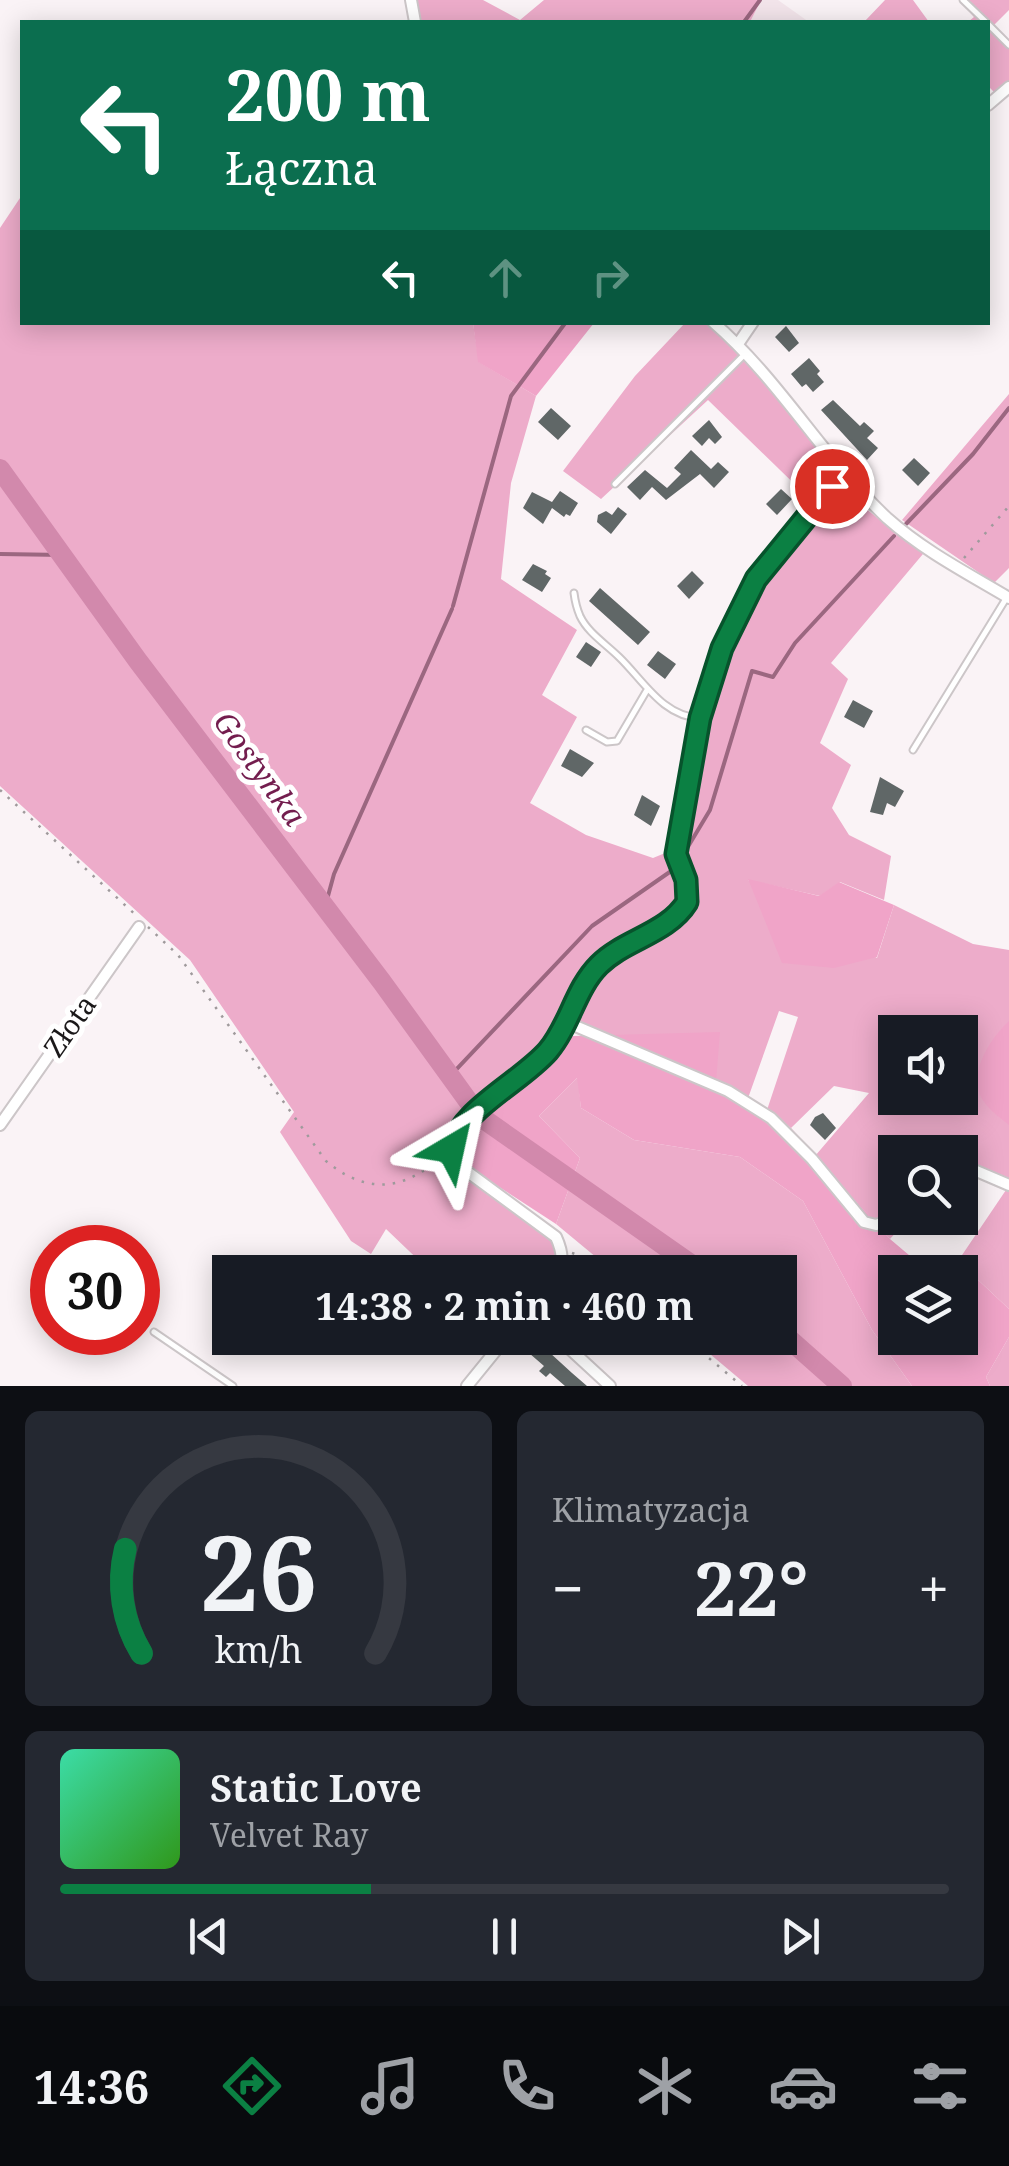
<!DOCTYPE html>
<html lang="pl">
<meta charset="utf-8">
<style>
body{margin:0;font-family:"Noto Serif",serif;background:#242831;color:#f1f3f6;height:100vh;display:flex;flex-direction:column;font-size:38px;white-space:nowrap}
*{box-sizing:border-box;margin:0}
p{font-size:32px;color:#9ea1a6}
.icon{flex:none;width:55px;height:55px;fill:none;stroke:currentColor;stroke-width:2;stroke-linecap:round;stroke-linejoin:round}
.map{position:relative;height:1386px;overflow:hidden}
.panel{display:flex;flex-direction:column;gap:25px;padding:25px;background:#0d0f14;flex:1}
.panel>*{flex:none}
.banner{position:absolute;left:20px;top:20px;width:970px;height:305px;border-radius:0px;box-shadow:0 5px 25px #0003;background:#0b6e4f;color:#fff;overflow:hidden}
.fabs{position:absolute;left:878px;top:1015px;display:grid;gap:20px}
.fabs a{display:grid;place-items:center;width:100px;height:100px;border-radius:0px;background:#171b24;box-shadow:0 5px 25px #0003;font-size:50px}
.speed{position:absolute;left:30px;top:1225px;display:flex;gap:20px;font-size:50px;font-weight:700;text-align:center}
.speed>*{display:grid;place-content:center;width:130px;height:130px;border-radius:50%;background:#171b24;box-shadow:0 5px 25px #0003;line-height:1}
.speed .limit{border:15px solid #d22;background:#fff;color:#111}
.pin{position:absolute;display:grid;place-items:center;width:85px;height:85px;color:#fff;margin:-42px;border:5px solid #fff;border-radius:50%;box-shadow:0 2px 10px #0007}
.me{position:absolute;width:110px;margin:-55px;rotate:36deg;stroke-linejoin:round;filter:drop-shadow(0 0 8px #0008)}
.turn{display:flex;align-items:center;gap:35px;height:210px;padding:0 40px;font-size:45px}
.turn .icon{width:130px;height:130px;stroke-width:2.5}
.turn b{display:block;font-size:70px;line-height:85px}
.lanes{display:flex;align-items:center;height:95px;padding:0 40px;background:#0003;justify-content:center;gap:50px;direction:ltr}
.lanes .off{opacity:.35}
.big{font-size:75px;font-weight:700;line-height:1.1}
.panel .card{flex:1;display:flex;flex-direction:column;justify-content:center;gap:15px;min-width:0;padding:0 35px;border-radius:15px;background:#242831}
.panel .dial{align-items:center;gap:0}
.dial svg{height:260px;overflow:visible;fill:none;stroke:#363941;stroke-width:7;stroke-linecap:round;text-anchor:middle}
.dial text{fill:#f1f3f6;stroke:none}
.song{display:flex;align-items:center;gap:30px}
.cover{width:120px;height:120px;border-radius:15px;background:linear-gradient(135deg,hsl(160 70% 55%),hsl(110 70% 35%))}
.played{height:10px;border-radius:5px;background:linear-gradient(90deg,#0b8043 35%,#363941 35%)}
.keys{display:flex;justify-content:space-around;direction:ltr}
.heat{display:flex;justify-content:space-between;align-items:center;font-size:55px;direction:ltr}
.panel .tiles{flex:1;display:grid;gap:25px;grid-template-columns:1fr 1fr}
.card:last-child{grid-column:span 2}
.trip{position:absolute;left:212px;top:1255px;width:585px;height:100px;border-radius:0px;background:#171b24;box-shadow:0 5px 25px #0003;font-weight:700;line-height:100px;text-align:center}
.tab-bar{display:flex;height:160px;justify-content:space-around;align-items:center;background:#090b0e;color:#9ea1a6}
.tab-bar .icon{width:70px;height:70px}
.tab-bar .active{color:#0b8043}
.tab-bar b{font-size:45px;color:#f1f3f6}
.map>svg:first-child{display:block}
.built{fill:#f3e5eb}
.green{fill:#edacca;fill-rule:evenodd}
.forest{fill:#f0a4c8}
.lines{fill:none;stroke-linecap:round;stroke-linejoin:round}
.stream{stroke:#9b6780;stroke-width:4}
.river{stroke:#d289ac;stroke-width:20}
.building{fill:#606767}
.lane-casing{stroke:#ccc6c8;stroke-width:9}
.street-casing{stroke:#ccc6c8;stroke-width:14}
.path{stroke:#9f9a9c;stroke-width:2.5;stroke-dasharray:2.5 8;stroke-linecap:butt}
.lane{stroke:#fff;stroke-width:5}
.street{stroke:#fff;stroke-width:10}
.route-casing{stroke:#07532c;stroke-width:25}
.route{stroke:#0b8043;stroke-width:18}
.labels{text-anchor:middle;stroke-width:10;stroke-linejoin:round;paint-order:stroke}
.street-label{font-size:28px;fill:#1a1819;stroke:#fff}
.water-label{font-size:30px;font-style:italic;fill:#731d4e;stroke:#fff}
</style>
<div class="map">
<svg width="1009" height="1386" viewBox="0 0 1009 1386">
<rect width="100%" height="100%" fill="#faf3f6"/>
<path class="built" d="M761,0h17l31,22h-59z"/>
<path class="green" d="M416,0h67l37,20 24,-20h217l-11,22h-330z
M885,0h28l16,22h-65z
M959,0h50v10l-15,15 15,15v42l-13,12 -8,-8v-64h-20l6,-5z
M22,195v127l451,1 6,39 57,34 -25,87 -10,96 76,51 -35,65 35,22 -47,86 56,32 67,23 17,-7 12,41 -8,18 -15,13 -61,34 -30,43 -22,43 -81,73 -20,23 8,23 94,71 11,20 -5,19h-122l-45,-43 -15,25 -20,-13 -71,-109 14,-20 -104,-152 -190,-174v-558z
M706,322c24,24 119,118 123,146 2,15 -7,23 -16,34l-105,-102 -107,99 -38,-28 72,-95 50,-53z
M1009,394v174l-15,15 -92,-63z
M841,489l82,65 -92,109 17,16 -28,64 31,22 -19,43 17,27 42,21 -7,44 -44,-18 -20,14 -72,-16 129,78 17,-53 79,39 36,6v359l-51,-48 48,-71 -37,-19 -9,4v-23h-65v66h14l-19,21 -75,-83 54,-63 -35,-7 -43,42 -24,-18 31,-93 -19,-6 -32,90 -171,-81c9,-57 69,-80 113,-106l8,-27 -13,-41 16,-86 4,-45 38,-104 25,-40zM895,1032h65v66h-65z
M578,1077l3,31 53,32 106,17 63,44 69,129 40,56h-164l-57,-48h89v-66h-166l-58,-48 24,-66 -41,-42z
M1009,1337v49h-19l-4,-9z"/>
<path class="forest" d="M473,323v-1l121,1 -58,73 -58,-34z
M748,879l71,17 20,-14 55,23 -17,52 -43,11 -52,-5z
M1009,1021v104c-12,-10 -29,-21 -31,-38 -4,-24 15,-51 31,-66z
M720,1032l-4,50 51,28 24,18 99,111 39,33h-34v66h65v-66h-9l7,-11 51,48v28l-23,40 4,9h-78l-40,-56 -69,-129 -63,-44 -106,-17 -53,-32 -4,-30 -38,38 41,42 -24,66 -83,-54 -12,-16 4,-20 108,-98z"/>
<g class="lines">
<path class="stream" d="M744,22l16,-22
M906,524l67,-70 36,-46
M0,554l64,1
M453,606l58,-210 55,-74
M683,855l27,-45 42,-139 21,6 22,-34 99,-107
M325,907l9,-33 118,-265
M450,1076l142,-150 82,-57"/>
<path class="river" d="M0,469l138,192 244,321 89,123
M485,1120l217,152
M780,1331l62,55"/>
</g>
<path class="building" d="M786,326l13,17 -10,9 -14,-15z
M809,358l11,13 -3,3 7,8 -11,10 -7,-8 -4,3 -11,-13z
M833,400l27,26 4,-4 10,9 -7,7 11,10 -11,12 -46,-50z
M551,408l20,18 -13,14 -20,-18z
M709,420l13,17 -7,7 -6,-6 -7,8 -10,-10z
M691,450l20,19 7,-7 11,10 -15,16 -14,-14 -34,26 -14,-13 -12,13 -13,-13 18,-17 22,18 14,-14 -7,-6z
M914,458l16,15 -12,13 -16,-16z
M781,489l11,10 -15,16 -11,-11z
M560,491l18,12 -8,13 -4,-2 -2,3 -12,-9 -9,16 -20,-16 9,-16 20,10z
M618,507l9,7 -16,20 -14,-12 1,-7 8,-4 6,4z
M533,564l14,7 -2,3 6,4 -9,14 -20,-12z
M692,571l12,12 -15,16 -12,-13z
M600,588l50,44 -12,13 -49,-44z
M586,642l15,10 -10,15 -15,-10z
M658,651l18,13 -11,15 -18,-14z
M853,700l20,11 -9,17 -20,-11z
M570,749l24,14 -12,14 -21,-11z
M880,777l24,14 -9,16 -8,-4 -4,12 -13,-3z
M642,795l18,11 -9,20 -17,-11z
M823,1113l13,15 -11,12 -15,-15 5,-8z
M538,1342l34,31 15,13h-22l-15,-13 -4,4 -7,-6 5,-5 -15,-13z"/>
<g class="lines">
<defs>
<path id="lane" d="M963,0l23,22
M988,24l21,21
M615,484l129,-129
M574,593c1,8 3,16 6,23 8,17 26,28 39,41 24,23 44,60 81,61
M586,730l21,12 10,-1 30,-51
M913,750l94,-153
M154,1332l79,54"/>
<path id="street" d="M411,0l4,22
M988,105l21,-18
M713,322c67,58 110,136 174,196 37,33 80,55 122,80
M738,344l15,-22
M566,1022l162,69 43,27 41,41 52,63 12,3 20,-7
M0,1125l139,-198
M960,1164l49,21
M558,1272c7,-11 3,-24 -2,-35l-95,-70 -10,-18 7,-19c29,-27 63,-49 89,-78 22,-26 28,-62 52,-87 25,-26 68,-30 88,-63l-1,-22 -9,-25 23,-137 22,-70 34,-69 87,-107
M558,1338l52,48
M467,1386l39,-48"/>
</defs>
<use href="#lane" class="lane-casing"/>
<use href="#street" class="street-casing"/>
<path class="path" d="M964,558l45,-52
M0,790l139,128
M148,927l30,28 148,206c41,34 77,30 117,-5
M572,1253l21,7 14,12
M685,1338l57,48"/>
<use href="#lane" class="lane"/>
<use href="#street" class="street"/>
</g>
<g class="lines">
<defs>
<path id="route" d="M451,1149c10,-40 70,-67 97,-98 22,-26 27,-62 51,-86 26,-26 68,-31 88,-63l-1,-22 -10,-26 24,-136 22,-70 34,-69 76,-93"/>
</defs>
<use href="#route" class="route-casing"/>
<use href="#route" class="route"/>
</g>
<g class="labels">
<g class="street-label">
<text transform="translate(70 1026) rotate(-55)" y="10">Złota</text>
</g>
<g class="water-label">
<text transform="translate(259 769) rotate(54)" y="10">Gostynka</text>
</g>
</g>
</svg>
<div class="fabs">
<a><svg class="icon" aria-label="sound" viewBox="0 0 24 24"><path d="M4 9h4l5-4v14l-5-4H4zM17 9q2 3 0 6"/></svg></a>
<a><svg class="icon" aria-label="search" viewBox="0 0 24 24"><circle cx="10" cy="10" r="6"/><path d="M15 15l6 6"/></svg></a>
<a><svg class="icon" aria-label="layers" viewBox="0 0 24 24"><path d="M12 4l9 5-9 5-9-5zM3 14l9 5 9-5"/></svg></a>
</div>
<div class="speed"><div class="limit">30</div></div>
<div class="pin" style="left:832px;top:486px;background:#d93025"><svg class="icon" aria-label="arrive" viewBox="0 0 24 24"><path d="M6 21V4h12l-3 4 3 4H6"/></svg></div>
<svg class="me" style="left:451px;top:1149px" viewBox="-20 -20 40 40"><path d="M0-17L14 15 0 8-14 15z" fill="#0b8043" stroke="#fff" stroke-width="4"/></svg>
<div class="trip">14:38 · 2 min · 460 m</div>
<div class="banner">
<div class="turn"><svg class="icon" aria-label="left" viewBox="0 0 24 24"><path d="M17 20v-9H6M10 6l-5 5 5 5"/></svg><div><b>200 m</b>Łączna</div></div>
<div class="lanes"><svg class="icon" aria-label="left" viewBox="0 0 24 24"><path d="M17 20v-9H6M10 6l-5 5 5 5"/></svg><svg class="icon off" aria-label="ahead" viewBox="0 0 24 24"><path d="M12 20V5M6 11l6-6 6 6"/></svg><svg class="icon off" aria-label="right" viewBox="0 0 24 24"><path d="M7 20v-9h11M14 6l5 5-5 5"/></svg></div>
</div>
</div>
<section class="panel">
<div class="tiles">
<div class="card dial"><svg viewBox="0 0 100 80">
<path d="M14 69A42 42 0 1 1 86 69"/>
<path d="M14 69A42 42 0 0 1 9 37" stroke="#0b8043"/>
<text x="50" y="56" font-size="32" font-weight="700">26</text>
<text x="50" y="72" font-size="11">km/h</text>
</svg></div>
<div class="card"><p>Klimatyzacja</p>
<div class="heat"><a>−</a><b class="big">22°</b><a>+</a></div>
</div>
<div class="card">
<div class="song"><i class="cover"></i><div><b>Static Love</b><p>Velvet Ray</p></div></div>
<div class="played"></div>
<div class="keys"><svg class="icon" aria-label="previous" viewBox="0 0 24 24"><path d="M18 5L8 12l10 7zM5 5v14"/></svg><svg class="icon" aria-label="pause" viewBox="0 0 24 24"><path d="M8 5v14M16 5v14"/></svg><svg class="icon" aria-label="next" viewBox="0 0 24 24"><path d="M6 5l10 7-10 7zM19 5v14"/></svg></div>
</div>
</div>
</section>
<nav class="tab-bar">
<b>14:36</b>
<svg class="icon active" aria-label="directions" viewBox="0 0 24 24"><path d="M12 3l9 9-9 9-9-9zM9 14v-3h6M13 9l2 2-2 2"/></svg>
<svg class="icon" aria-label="music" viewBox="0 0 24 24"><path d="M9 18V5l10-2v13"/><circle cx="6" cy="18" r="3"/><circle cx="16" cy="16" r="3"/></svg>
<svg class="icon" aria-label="phone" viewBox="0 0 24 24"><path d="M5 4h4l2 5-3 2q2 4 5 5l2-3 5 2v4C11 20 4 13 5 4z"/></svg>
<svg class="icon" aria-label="climate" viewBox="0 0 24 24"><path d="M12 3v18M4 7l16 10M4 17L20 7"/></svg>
<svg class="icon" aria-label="car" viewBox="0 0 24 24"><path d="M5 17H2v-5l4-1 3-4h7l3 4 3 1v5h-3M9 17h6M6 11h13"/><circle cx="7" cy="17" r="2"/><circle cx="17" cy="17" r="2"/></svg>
<svg class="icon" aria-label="filters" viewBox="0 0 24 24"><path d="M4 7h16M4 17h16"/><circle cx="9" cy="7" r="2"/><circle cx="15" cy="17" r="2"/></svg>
</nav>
